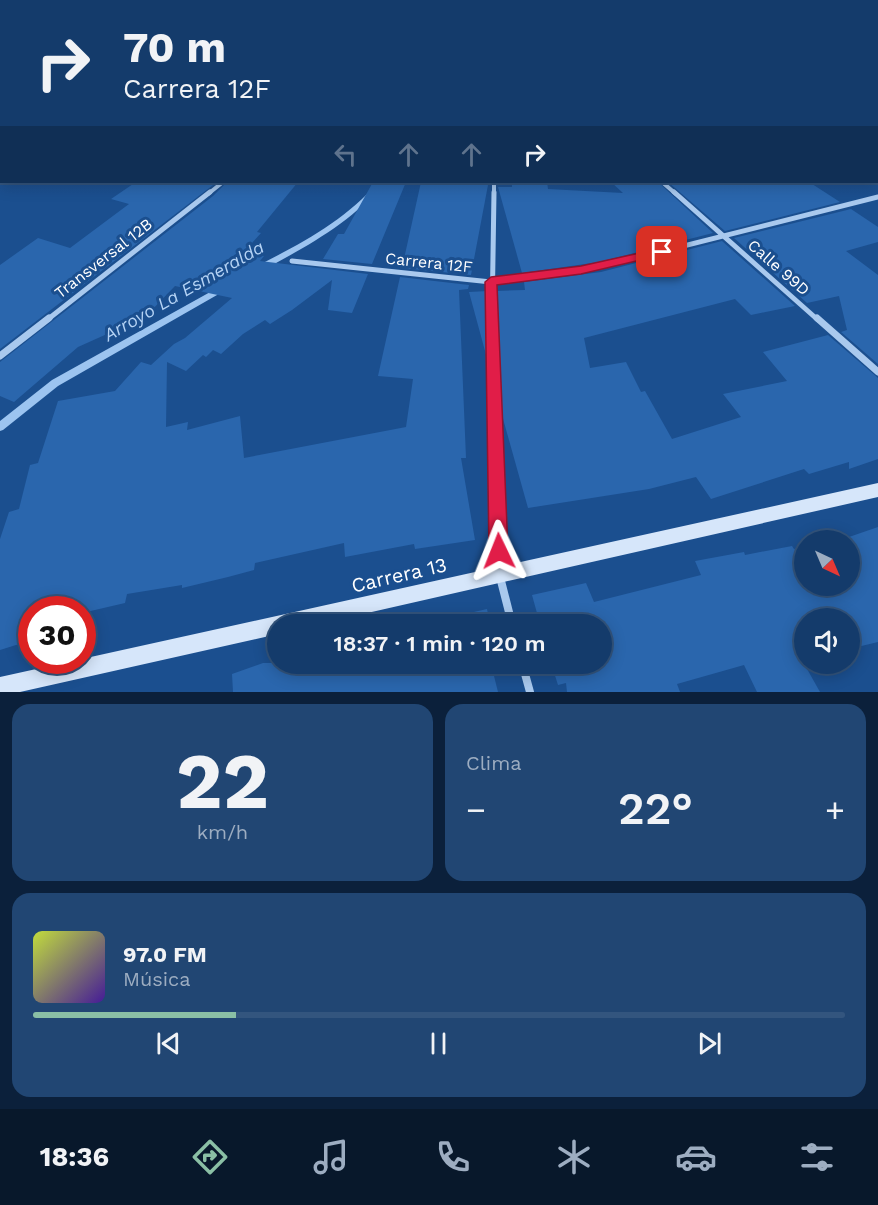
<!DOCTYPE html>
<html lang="es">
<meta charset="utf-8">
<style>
body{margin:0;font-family:"Work Sans",sans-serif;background:#214673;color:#f1f3f6;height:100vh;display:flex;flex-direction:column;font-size:22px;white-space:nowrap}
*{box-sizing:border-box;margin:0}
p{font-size:20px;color:#9dadc1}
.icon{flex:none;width:33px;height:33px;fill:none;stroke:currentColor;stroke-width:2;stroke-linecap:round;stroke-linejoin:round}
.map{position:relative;height:692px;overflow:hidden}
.panel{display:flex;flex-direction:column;gap:12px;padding:12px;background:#0b203b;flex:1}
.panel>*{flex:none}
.hud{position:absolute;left:0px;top:0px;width:879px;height:183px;box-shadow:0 3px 15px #0003,0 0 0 2px #33557e;background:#143b6b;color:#f1f3f6;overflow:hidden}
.needle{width:39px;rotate:136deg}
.controls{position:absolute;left:794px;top:530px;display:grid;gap:12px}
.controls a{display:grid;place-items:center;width:66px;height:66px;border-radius:50%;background:#143b6b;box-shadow:0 3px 15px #0003,0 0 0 2px #33557e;font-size:30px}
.speed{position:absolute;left:18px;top:596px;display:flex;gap:12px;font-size:30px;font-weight:700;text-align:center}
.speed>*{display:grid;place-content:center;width:78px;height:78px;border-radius:50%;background:#143b6b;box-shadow:0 3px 15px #0003,0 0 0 2px #33557e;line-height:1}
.speed .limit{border:9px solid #d22;background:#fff;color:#111}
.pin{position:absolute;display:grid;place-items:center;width:51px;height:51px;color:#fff;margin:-26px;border-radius:12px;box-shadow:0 3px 9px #0006}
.me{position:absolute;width:66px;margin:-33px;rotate:358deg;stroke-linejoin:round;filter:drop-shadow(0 0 4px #0008)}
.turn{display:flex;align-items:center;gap:21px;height:126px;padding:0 24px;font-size:27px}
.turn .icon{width:78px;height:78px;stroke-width:2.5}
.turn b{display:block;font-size:42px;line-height:51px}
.lanes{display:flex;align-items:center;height:57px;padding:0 24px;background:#0003;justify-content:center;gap:30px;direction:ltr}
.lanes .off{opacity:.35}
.big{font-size:45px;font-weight:600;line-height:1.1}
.panel .tile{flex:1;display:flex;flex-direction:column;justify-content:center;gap:9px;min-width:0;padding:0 21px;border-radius:18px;background:#214673}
.panel .dial{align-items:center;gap:0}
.dial b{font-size:78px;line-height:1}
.song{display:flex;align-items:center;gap:18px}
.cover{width:72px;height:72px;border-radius:9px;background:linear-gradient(135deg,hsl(70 70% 55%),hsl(260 70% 35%))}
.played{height:6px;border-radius:3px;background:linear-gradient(90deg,#8abfa5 25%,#33557e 25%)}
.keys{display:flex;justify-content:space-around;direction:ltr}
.heat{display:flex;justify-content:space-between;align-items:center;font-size:33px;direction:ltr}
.panel .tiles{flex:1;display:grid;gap:12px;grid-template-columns:1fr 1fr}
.tile:last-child{grid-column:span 2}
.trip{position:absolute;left:267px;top:614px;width:345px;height:60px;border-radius:30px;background:#143b6b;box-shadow:0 3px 15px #0003,0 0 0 2px #33557e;font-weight:600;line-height:60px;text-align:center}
.tabs{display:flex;height:96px;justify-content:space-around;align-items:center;background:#08182b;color:#9dadc1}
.tabs .icon{width:42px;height:42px}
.tabs .selected{color:#8abfa5}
.tabs b{font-size:27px;color:#f1f3f6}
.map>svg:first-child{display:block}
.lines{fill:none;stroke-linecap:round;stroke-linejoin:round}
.stream{fill:#9cc4f0;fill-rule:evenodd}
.building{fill:#2a66ad}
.street-far3{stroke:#a9c9ee;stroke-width:4}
.street-far2{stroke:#a9c9ee;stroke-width:5}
.street-far1{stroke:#a9c9ee;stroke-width:7}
.street{stroke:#a9c9ee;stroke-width:8}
.secondary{fill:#d6e6fa;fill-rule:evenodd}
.route{fill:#e11d48;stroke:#92132f;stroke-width:1.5}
.labels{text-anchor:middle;stroke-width:6;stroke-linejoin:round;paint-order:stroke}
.street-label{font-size:16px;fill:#fff;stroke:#1b4f8f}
.water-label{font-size:18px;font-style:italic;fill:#b5d3f5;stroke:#1b4f8f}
.near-street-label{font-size:20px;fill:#fff;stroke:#1b4f8f}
</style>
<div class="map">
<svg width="878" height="692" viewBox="0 0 878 692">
<rect width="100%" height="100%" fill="#1b4f8f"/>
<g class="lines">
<path class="stream" d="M378,182h6c-30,39 -75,63 -117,86h-6l-1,-2 1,-2c43,-22 86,-45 117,-82z
M221,286l4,3 -1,2 -166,95 -55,44 -3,1v-10l52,-41z"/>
</g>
<path class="building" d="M136,182h81l-217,167v-84l38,-27 32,10 59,-44 -18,-5z
M227,182h71l-41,50 4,1 -17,19 20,4 -4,5 108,13 -16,39 -24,-3 4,-30 -40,30 -22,14 -5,-4 -22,14 -22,20 -8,-4 -7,7 -3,-2 -17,16 -19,-9 -1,65 22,-5 -1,8 53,-14 4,42 162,-31 7,-48 -35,-3 22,-99 69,8 -1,4 -9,1 7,168h-5l14,82 -60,9 -1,-5 -69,13 -1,-14 -89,20 -1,7 -26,7 -46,11v-3l-55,9 -2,9 -43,10v-4h-50v31l-32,10v-111l9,-27 10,-3 11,-44 8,-2 20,-62 57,-10 26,-29 10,3 23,-21 11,-6 47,-40 -57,-12 -27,28 -10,-2 -16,14 -4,-1 -11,9 -29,13 -64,55 -14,-6v-34l213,-166z
M373,182h33l-34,82 -49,-5 15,-25h6z
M421,182l67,3 -17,90 -69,-7z
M512,182h35l1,7 75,4 -12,-11h47l55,51 -114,29 -77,11 -24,-86h14z
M668,182h141l31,20 -115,29z
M851,209l27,18v15l-32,9 32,24v89l-37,-32 6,-2 -8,-34 -32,7 -73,-65z
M722,241l73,65 -44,9 -16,-16 -151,39 6,30 36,-6 15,30 4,-1 27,48 69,-22 -18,-23 64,-13 -24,-29 65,-17 50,43v81l-29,10v-7l-40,12 -5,-5 -93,30 -15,-22 -47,12 -121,19 -28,-100 -3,-117 28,-1 -1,-8 77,-10z
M488,291l-2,27 2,44 -19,-70z
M878,527v115l-29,7v-31h-45l-2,42 18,32h-63l-13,-27 -67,19 3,8h-113l-1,-9 -8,2 -7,-22h51v-39h-62l-8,-29 54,-12 8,19 107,-27 -6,-14 49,-9 1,3 47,-9 2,3 10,-2v38h45v-48z
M487,609l3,15h-69z
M263,663h236l2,7 -8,2 5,20h-265l-1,-18z"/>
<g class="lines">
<path class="street-far3" d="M662,182l14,12
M208,194l15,-12
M494,194v-12"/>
<path class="street-far2" d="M674,192l144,128
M292,261l199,21 109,-15 278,-70
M47,320l163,-128
M492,320l2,-128"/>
<path class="street-far1" d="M492,318l5,164
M817,318l61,54
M0,356l49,-38"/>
<path class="street" d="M496,481l3,92 13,51
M522,663l8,29"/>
<path class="secondary" d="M878,483v14l-559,127h-41v10l-258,58h-20v-15z"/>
</g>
<linearGradient id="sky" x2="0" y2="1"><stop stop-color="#0f2b4f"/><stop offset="0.5" stop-color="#39639b"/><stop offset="1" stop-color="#39639b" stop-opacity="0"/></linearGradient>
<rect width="878" height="193" fill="url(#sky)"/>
<path class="route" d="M662,248l6,4 -2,2 -85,20 -84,11 11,266 -3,6 -6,3 -7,-3 -3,-6 -4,-269 6,-5 90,-11z"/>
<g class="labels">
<g class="street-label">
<text transform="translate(103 258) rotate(-38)" y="6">Transversal 12B</text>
<text transform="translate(429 262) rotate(6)" y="6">Carrera 12F</text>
<text transform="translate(779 267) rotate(41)" y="6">Calle 99D</text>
</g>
<g class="water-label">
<text transform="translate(184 291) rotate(-30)" y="6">Arroyo La Esmeralda</text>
</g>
<g class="near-street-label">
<text transform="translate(399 575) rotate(-13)" y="7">Carrera 13</text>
</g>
</g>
</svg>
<div class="controls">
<a><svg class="needle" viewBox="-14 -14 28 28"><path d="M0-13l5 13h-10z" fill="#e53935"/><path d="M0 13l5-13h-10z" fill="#9dadc1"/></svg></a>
<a><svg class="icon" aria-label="sound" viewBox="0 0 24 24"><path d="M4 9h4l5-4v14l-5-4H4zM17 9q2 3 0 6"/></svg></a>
</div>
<div class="speed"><div class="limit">30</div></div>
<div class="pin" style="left:662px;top:252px;background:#d93025"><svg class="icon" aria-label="arrive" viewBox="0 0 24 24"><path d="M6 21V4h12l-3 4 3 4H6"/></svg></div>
<svg class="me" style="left:499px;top:551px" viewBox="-20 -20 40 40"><path d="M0-17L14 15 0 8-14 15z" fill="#e11d48" stroke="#fff" stroke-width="4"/></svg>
<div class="trip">18:37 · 1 min · 120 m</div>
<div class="hud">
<div class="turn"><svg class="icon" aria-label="right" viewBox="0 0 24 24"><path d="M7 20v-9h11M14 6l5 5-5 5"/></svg><div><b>70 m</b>Carrera 12F</div></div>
<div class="lanes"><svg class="icon off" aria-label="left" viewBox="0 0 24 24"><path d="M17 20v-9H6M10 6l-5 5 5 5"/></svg><svg class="icon off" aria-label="ahead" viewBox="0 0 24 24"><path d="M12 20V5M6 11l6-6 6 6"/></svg><svg class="icon off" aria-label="ahead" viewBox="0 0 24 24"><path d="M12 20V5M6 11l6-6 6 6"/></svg><svg class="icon" aria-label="right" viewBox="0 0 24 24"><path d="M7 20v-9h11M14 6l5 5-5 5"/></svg></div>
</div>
</div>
<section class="panel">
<div class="tiles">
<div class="tile dial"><b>22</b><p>km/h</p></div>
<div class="tile"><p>Clima</p>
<div class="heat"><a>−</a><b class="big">22°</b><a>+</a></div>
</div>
<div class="tile">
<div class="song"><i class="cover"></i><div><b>97.0 FM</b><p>Música</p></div></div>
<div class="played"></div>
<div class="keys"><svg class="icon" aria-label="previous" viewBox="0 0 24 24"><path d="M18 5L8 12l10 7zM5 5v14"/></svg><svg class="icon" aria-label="pause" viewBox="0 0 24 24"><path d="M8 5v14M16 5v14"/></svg><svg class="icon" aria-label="next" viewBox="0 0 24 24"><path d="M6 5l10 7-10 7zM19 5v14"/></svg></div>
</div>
</div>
</section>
<nav class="tabs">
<b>18:36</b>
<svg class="icon selected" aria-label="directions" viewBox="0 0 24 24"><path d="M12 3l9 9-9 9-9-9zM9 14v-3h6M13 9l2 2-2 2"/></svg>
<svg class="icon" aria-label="music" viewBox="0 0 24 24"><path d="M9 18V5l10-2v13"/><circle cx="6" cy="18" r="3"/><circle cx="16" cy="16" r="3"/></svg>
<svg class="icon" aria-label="phone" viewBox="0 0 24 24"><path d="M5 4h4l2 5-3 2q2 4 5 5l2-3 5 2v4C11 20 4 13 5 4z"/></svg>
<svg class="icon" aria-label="climate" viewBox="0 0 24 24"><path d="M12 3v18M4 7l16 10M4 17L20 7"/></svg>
<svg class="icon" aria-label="car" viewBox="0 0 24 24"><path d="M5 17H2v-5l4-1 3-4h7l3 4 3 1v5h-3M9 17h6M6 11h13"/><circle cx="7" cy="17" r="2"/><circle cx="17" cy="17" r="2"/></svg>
<svg class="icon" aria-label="filters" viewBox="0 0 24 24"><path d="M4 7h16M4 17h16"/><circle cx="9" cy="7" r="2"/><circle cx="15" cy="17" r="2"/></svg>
</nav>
